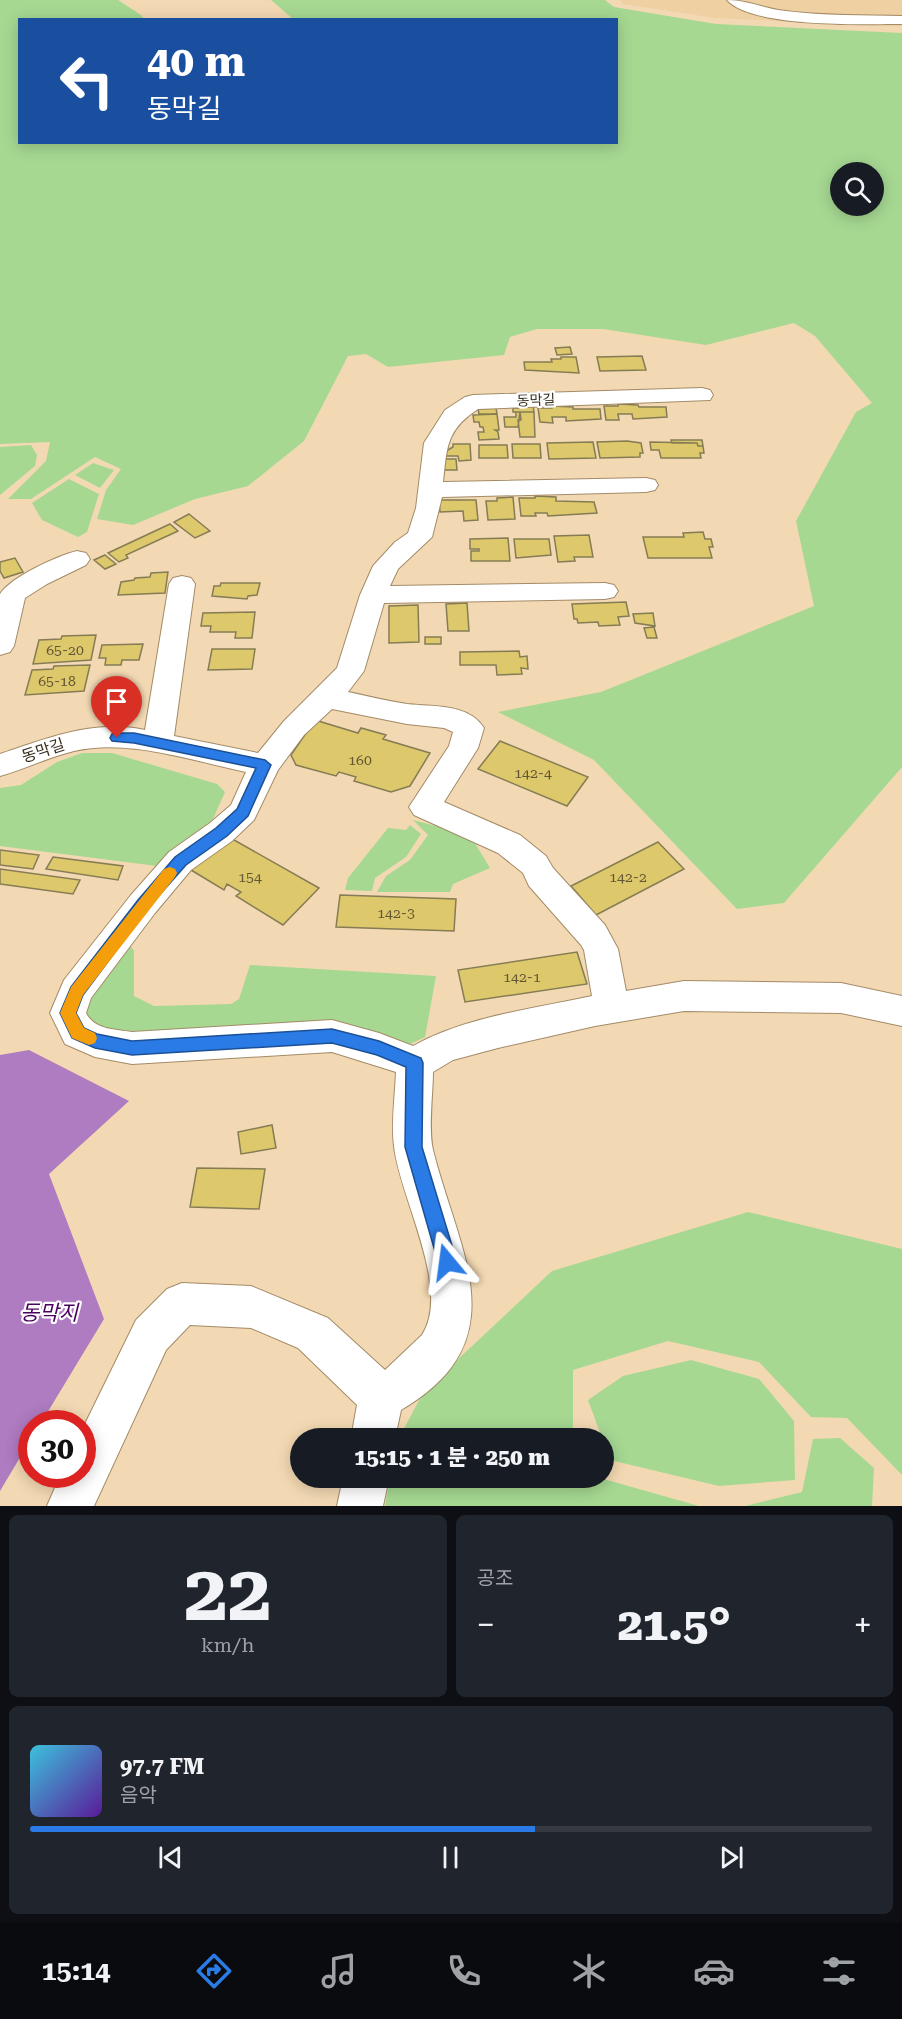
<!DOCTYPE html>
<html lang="ko">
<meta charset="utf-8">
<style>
body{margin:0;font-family:"Roboto Serif","Noto Sans KR",serif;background:#20242c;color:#f1f3f6;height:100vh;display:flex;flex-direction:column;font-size:22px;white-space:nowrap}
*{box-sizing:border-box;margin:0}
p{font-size:20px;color:#9ea1a6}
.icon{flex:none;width:33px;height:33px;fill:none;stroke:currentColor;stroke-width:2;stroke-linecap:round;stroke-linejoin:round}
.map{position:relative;height:1506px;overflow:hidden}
.panel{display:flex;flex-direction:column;gap:9px;padding:9px;background:#0d0f14;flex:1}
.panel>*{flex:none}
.banner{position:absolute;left:18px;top:18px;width:600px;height:126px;border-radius:0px;box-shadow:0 3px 15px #0003;background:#1a4fa0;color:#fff;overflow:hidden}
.tools{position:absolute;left:830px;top:162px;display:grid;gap:12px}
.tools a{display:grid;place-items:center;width:54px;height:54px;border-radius:50%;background:#171b24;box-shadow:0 3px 15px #0003;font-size:30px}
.speed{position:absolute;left:18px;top:1410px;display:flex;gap:12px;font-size:30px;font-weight:700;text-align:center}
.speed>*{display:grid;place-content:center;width:78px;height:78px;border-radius:50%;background:#171b24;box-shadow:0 3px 15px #0003;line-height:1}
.speed .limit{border:9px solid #d22;background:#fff;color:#111}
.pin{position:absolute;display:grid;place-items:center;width:51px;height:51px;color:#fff;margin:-62px -26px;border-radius:50% 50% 50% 0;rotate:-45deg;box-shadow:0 0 6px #0007}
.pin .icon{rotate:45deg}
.me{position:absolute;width:66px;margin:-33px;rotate:344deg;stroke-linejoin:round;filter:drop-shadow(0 0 4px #0008)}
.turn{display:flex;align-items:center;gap:21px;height:126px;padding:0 30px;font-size:27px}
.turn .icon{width:78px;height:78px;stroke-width:2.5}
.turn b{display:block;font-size:42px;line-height:51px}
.big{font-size:45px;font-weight:800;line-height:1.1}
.panel .tile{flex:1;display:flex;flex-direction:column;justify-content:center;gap:9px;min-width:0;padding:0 21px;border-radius:9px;background:#20242c}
.panel .dial{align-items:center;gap:0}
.dial b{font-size:78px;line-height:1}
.song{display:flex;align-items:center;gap:18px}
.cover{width:72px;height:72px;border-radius:9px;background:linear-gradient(135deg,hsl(190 70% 55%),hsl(270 70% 35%))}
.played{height:6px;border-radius:3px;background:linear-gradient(90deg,#2a7be6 60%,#363941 60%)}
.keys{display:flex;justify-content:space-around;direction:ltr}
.heat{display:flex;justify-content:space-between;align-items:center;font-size:33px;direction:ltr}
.panel .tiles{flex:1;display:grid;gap:9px;grid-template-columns:1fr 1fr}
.tile:last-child{grid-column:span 2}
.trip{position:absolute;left:290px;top:1428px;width:324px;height:60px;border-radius:30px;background:#171b24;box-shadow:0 3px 15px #0003;font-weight:800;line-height:60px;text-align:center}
.menu{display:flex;height:96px;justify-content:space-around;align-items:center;background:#090b0e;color:#9ea1a6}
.menu .icon{width:42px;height:42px}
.menu .current{color:#2a7be6}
.menu b{font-size:27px;color:#f1f3f6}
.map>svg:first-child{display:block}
.built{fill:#eed0a3}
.green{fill:#a6d892;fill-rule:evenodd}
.water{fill:#af7bc1}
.building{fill:#ddc86b;stroke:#857c55;stroke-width:1.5}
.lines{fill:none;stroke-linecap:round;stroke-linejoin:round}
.minor-casing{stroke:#a38b67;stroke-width:2}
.minor{fill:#fff;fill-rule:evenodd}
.route{fill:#2a7be6;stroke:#1b5096;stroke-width:1.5}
.slow{fill:#f59e0b}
.labels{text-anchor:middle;stroke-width:4.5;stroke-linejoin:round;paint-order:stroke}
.far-street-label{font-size:14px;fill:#3a3021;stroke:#fefefe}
.number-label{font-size:14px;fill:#635634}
.street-label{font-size:16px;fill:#3a3021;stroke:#fefefe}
.near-water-label{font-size:21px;font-style:italic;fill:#4b025e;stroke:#fefefe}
</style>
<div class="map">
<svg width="902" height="1506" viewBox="0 0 902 1506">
<rect width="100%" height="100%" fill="#f3d9b3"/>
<path class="built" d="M620,0h282v27l-187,-9 -92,-14z"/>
<path class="green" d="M0,0h118l23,15 3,4 -124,1v122h596v-122l-323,-1 -22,-19h334l9,7 102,17 186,9v734l-118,136 -47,6 -143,-149 -96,-48 103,-20 213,-86 -18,-85 60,-109 16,-9 -57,-67 -21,-13 -88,22 -103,-16h-66l-27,8 -6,18 -116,12 -22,-13 -18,2 -44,85 -56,45 -53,13 -62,26 -36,-6 9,-29 15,-21 -26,-12 -64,42h-23l38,-38 4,-19 -50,2zM840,172h33v34h-33z
M31,445l6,10 -2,11 -35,29v-48z
M93,463l21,7 -14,18 -25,-13z
M69,479l30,15 -12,38 -9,5 -36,-17 -10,-17z
M82,753h30l105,31 8,8 -12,27 -56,47 -157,-20v-58l21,-3 36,-23z
M413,820l57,15 20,33 -37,16 -3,8h-73l9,-16 24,-16 18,-25z
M410,825l11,9 -15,23 -31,21 -3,13 -27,-1 3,-12 40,-50 18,2z
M124,935l10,16v45l20,10 77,-2 8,-5 11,-34 186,11 -11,61 -15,7 -66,-14 -199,14 -60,-16 -3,-34z
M748,1212l154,37v226l-55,-57 -36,-1 -52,-55 -91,-21 -95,29v60l4,8h-178l25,-47 128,-120z
M691,1360l68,19 35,42 1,59 -76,6 -109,-26 -22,-60 35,-24z
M840,1438l34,30 -2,38h-127l57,-14 11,-53z
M390,1478h210l99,28h-314z"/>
<path class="water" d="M29,1050l100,51 -80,73 55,145 -63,104 -9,1 -1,15 -31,52v-436z"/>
<path class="building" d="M570,347l2,7 -15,1 -2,-7z
M642,356l4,14 -46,1 -3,-14z
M561,357h15l3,16 -54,-3 -1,-8h28l-1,-3h10z
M618,404l20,1 1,2h27l1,10 -34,2 -1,-5h-14l1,6h-13l-2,-14h14z
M519,406h14l1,6h-21v-4h6z
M552,406l21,1v2h27l1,10 -35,2v-4h-14l1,6 -13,-1 -2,-14h14z
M496,408l1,6h-18l-1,-5z
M516,412h4l-2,15h-13l-1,-10h12z
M520,412h14l1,25h-15l-2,-17h3z
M497,414l2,16h-4l3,2 1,7 -20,1 -1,-8h6l-1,-5h-3l-1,-5h-5l-1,-7z
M671,440h31l1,6h-5l-1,-3h-25z
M627,441l14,2 2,10h-3v4l-40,1 -3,-16z
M593,442l3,16 -47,1 -2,-16z
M650,442l47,1 1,3h5l1,7h-4l1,5h-40l-2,-8h-8z
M453,444h17l1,16 -12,1 -1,-5h-12v-5l7,-4z
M512,444h28l1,14h-28z
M479,445h28l1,13h-29z
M444,459h12l1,11h-13z
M535,496l21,1v4l38,1 3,11 -49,3 -1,-3h-12l1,3h-15l-2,-18h16z
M513,497l2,22 -27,1 -2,-19h11v-3z
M439,500h37l2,20 -14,1 -1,-10 -23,1z
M189,514l21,17 -15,7 -21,-16z
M170,524l8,7 -52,24 2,3 -9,4 -11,-9z
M703,532l2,7h6l2,8h-4l3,11h-64l-5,-21h41l-1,-4z
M589,535l4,22h-19l1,4 -17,1 -4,-26z
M508,538l2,23h-39v-10h8v-2h-9v-10z
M514,539h35l2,16 -35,3z
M105,555l11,9 -11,5 -11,-9z
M15,558l8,14 -19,6 -4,-7v-9z
M168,572l-3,21 -47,2 3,-13 13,-2 1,-2 15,-1 1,-4z
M221,583h39l-3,12 -9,1 -1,3 -35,-3 2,-10h6z
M626,602l3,14 -11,1 2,8 -21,1 -1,-4 -20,1 -1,-4h-3l-2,-15z
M467,603l2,28h-21l-2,-27z
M418,605l1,37 -30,1v-37z
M255,612l-3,26h-17l1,-6h-26l1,-6h-10l2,-13z
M653,613l2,13 -20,-3 -2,-9z
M654,627l3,11h-10l-3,-10z
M96,635l-5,25 -58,4 6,-24 22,-1 1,-3z
M425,637h16v7h-16z
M143,644l-4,16h-17l-1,5h-16l1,-7h-7l3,-13z
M212,649h43l-3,20 -44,1z
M519,651l1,6 7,-1 1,13 -7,-1 1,6 -25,1 -1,-10h-36v-13z
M90,665l-6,26 -59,4 7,-25 21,-1 1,-3z
M315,720l43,13 3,-5 25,7 -3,4 47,14 -20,33 -19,6 -37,-11 2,-4 -17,-5 -3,4 -40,-11 -5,-10z
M500,741l88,36 -21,29 -89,-37z
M227,836l92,52 -36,37 -47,-29 5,-4 -14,-8 -3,6 -33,-20z
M658,842l26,27 -88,46 -25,-29z
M0,850l39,5 -6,14 -33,-4z
M53,857l70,9 -5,14 -72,-11z
M0,869l80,11 -7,14 -73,-10z
M340,895l116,4 -2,32 -118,-4z
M577,952l10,32 -122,18 -7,-32z
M272,1125l4,23 -35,6 -3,-22z
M197,1168l68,1 -6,40 -69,-2z"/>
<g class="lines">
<defs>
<path id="minor" d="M727,0c20,0 39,9 59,11 38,5 77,4 116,5v8c-38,0 -150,4 -175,-24z
M702,388l8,2 3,5 -3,5 -232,9c-32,21 -31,38 -35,73l203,-4 9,2 3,5 -3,5 -9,2 -204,5 -10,40 -34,32 -8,17 215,-3 9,2 4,6 -4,6 -9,2 -221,4 -20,68 -16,21c20,4 39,9 59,12 25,3 62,-1 77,24l-6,20 -34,54 76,33 26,21 7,12 52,57 13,24 8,42 58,-10 157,2 61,13v30l-61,-13 -157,-2 -89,15 -97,22 -45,12 -20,12c0,21 -5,58 0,78 25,101 87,190 -32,260l-6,28h-44l6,-33 -59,-57 -47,-20 -61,-3 -24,25 -72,156h-47l14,-32h21v-44l54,-110 31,-31 15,-6 69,3 77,32 57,52 37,-35c30,-46 -23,-139 -28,-189 -3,-23 1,-50 2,-74l-64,-20 -200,12 -37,-7 -30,-13 -15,-31 14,-33 67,-85 38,-43 41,-29 21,-18 15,-33c-53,-11 -118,-34 -172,-21 -25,6 -49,18 -74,25v-22c48,-16 94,-35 145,-24l24,-146 4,-6 9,-2 9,2 4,6 -21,152 84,17 26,-32 53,-53 23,-73 13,-29 22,-24 13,-9 8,-25 8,-65 21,-33 20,-13 8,-2zM332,709l75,15 37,4 9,4 -4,14 -40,61 5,8 84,38 25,20 6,13 52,59 3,5 8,46c-59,13 -125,20 -179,50l-34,-13 -47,-13 -200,12c-18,-3 -37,-2 -46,-19l5,-15 64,-85 36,-43 41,-29 22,-21 24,-50 26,-35z
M77,551l9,2 4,6 -4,6 -39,19 -22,14 -11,48 -4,6 -10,3v-61c11,-17 57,-38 77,-43z
M343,1478h46l-6,28h-46z"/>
</defs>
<use href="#minor" class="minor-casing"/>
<use href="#minor" class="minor"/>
</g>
<path class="route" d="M117,733h17l131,27 6,5 -23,51 -21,20 -41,29 -38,43 -65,87 -7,18 8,15 13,6 35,7 200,-12 47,12 42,17 2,5 -1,84 35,115 -3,7 -7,3 -6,-3 -3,-7 -33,-115 1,-80 -29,-12 -45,-12 -200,12 -37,-7 -23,-10 -12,-25 11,-26 67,-87 37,-43 41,-29 21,-19 19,-41 -122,-25 -22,-2 -2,-3 2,-4z"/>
<path class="slow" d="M170,867l5,2 2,4 -2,4 -92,118 -7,18 8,15 11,5 2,5 -2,5 -6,2 -17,-7 -12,-25 11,-26 93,-118z"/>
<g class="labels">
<g class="far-street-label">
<text transform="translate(536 400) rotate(-2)" y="5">동막길</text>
</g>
<g class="number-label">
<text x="65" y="655">65-20</text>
<text x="57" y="686">65-18</text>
<text x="360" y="765">160</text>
<text x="533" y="778">142-4</text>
<text x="250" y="882">154</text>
<text x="628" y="882">142-2</text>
<text x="396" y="918">142-3</text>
<text x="522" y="982">142-1</text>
</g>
<g class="street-label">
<text transform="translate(43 750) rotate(-18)" y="6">동막길</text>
</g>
<g class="near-water-label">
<text x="49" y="1320">동막지</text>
</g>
</g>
</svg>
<div class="tools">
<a><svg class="icon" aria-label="search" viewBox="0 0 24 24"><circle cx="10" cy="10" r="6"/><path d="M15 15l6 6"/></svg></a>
</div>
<div class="speed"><div class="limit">30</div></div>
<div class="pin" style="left:117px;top:738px;background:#d93025"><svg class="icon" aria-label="arrive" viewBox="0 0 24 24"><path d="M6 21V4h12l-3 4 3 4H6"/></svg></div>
<svg class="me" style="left:447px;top:1262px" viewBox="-20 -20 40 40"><path d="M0-17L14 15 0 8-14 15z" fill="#2a7be6" stroke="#fff" stroke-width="4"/></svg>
<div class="trip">15:15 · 1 분 · 250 m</div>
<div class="banner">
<div class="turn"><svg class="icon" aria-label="left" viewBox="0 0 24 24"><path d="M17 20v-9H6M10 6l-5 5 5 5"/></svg><div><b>40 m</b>동막길</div></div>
</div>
</div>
<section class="panel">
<div class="tiles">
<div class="tile dial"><b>22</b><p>km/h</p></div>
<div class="tile"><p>공조</p>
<div class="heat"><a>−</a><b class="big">21.5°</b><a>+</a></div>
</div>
<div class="tile">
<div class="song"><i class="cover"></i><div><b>97.7 FM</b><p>음악</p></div></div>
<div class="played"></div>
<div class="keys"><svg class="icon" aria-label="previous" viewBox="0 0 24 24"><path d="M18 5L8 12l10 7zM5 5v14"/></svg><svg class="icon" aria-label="pause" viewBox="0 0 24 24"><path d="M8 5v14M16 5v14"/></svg><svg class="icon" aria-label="next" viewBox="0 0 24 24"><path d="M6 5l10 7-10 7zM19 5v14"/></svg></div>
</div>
</div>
</section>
<nav class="menu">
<b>15:14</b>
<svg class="icon current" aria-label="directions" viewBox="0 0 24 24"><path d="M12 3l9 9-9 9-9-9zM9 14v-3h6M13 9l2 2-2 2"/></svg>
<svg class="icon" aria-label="music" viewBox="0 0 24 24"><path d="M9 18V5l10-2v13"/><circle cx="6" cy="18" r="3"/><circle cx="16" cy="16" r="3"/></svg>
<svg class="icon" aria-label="phone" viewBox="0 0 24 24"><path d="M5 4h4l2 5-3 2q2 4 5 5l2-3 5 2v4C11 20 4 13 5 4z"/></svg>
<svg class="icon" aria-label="climate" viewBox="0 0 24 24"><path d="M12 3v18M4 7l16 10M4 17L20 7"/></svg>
<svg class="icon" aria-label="car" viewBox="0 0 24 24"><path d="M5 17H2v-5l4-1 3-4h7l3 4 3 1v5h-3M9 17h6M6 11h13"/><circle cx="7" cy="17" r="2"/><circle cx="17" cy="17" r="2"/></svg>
<svg class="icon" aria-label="filters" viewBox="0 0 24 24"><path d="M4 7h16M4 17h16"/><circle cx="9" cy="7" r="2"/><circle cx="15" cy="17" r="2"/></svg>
</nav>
